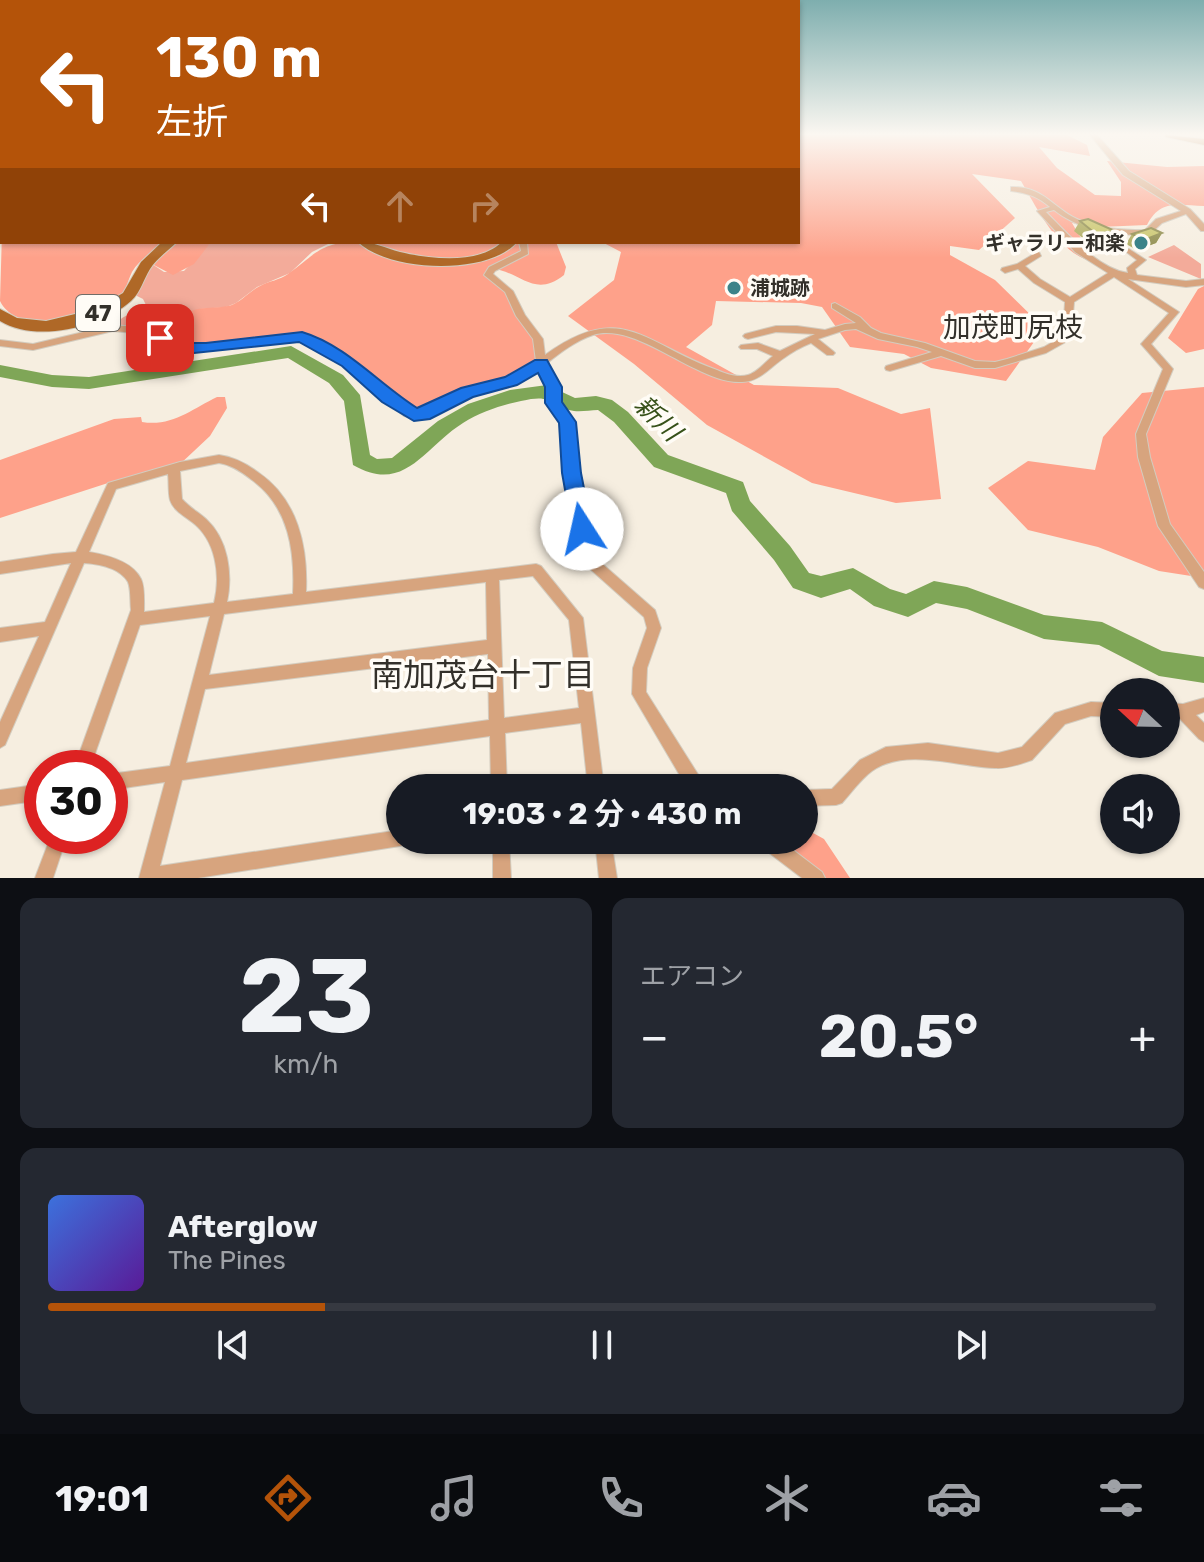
<!DOCTYPE html>
<html lang="ja">
<meta charset="utf-8">
<style>
body{margin:0;font-family:Rubik,"Noto Sans JP",sans-serif;background:#242831;color:#f1f3f6;height:100vh;display:flex;flex-direction:column;font-size:30px;white-space:nowrap}
*{box-sizing:border-box;margin:0}
p{font-size:26px;color:#9ea1a6}
.icon{flex:none;width:44px;height:44px;fill:none;stroke:currentColor;stroke-width:2;stroke-linecap:round;stroke-linejoin:round}
.map{position:relative;height:878px;overflow:hidden}
.drawer{display:flex;flex-direction:column;gap:20px;padding:20px;background:#0d0f14;flex:1}
.drawer>*{flex:none}
.banner{position:absolute;left:0px;top:0px;width:800px;height:244px;box-shadow:0 2px 6px #0004;background:#b45309;color:#fff;overflow:hidden}
.needle{width:52px;rotate:292deg}
.tools{position:absolute;left:1100px;top:678px;display:grid;gap:16px}
.tools a{display:grid;place-items:center;width:80px;height:80px;border-radius:50%;background:#171b24;box-shadow:0 2px 6px #0004;font-size:40px}
.speed{position:absolute;left:24px;top:750px;display:flex;gap:16px;font-size:40px;font-weight:700;text-align:center}
.speed>*{display:grid;place-content:center;width:104px;height:104px;border-radius:50%;background:#171b24;box-shadow:0 2px 6px #0004;line-height:1}
.speed .limit{border:12px solid #d22;background:#fff;color:#111}
.pin{position:absolute;display:grid;place-items:center;width:68px;height:68px;color:#fff;margin:-34px;border-radius:16px;box-shadow:0 4px 12px #0006}
.me{position:absolute;width:88px;margin:-44px;rotate:350deg;stroke-linejoin:round;filter:drop-shadow(0 0 6px #0008)}
.turn{display:flex;align-items:center;gap:28px;height:168px;padding:0 24px;font-size:36px}
.turn .icon{width:104px;height:104px;stroke-width:2.5}
.turn b{display:block;font-size:56px;line-height:68px}
.lanes{display:flex;align-items:center;height:76px;padding:0 24px;background:#0003;justify-content:center;gap:40px;direction:ltr}
.lanes .off{opacity:.35}
.big{font-size:60px;font-weight:700;line-height:1.1}
.drawer .card{flex:1;display:flex;flex-direction:column;justify-content:center;gap:12px;min-width:0;padding:0 28px;border-radius:16px;background:#242831}
.drawer .dial{align-items:center;gap:0}
.dial b{font-size:104px;line-height:1}
.song{display:flex;align-items:center;gap:24px}
.cover{width:96px;height:96px;border-radius:12px;background:linear-gradient(135deg,hsl(220 70% 55%),hsl(270 70% 35%))}
.played{height:8px;border-radius:4px;background:linear-gradient(90deg,#b45309 25%,#363941 25%)}
.keys{display:flex;justify-content:space-around;direction:ltr}
.heat{display:flex;justify-content:space-between;align-items:center;font-size:44px;direction:ltr}
.drawer .tiles{flex:1;display:grid;gap:20px;grid-template-columns:1fr 1fr}
.card:last-child{grid-column:span 2}
.trip{position:absolute;left:386px;top:774px;width:432px;height:80px;border-radius:40px;background:#171b24;box-shadow:0 2px 6px #0004;font-weight:700;line-height:80px;text-align:center}
.menu{display:flex;height:128px;justify-content:space-around;align-items:center;background:#090b0e;color:#9ea1a6}
.menu .icon{width:56px;height:56px}
.menu .on{color:#b45309}
.menu b{font-size:36px;color:#f1f3f6}
.map>svg:first-child{display:block}
.green{fill:#f3ab9a}
.forest{fill:#fea18a}
.lines{fill:none;stroke-linecap:round;stroke-linejoin:round}
.river{fill:#7fa657;fill-rule:evenodd}
.street-casing{stroke:#d3ccbf;stroke-width:2}
.primary-casing{stroke:#d3ccbf;stroke-width:2}
.street{fill:#d7a47e;fill-rule:evenodd}
.primary{fill:#af6827;fill-rule:evenodd}
.wall{fill:#aca959}
.shaded-wall{fill:#8c8948}
.building{fill:#c8c467;stroke:#8c8948;stroke-width:2}
.route{fill:#1a73e8;stroke:#114b97;stroke-width:2}
.poi-dot{fill:#3b8389;stroke:#fffcf6;stroke-width:3}
.labels{text-anchor:middle;stroke-width:7;stroke-linejoin:round;paint-order:stroke}
.far-poi-label{font-size:20px;font-weight:bold;fill:#33302a;stroke:#fffcf6;text-anchor:end}
.shield{fill:#fffcf6;stroke:#706d67;stroke-width:2}
.shield-label{font-size:22px;font-weight:bold;fill:#33302a}
.water-label{font-size:26px;font-style:italic;fill:#375119;stroke:#fffcf6}
.quarter-label{font-size:28px;fill:#33302a;stroke:#fffcf6}
.near-neighbourhood-label{font-size:32px;fill:#33302a;stroke:#fffcf6}
</style>
<div class="map">
<svg width="1204" height="878" viewBox="0 0 1204 878">
<rect width="100%" height="100%" fill="#f6eee0"/>
<path class="green" d="M211,242h132l-15,2 -16,8 -22,21 -33,14 -21,16 -10,4 -26,2 -20,12 -2,21 -64,-15 8,-9 24,-13 -3,-6 -8,-4 17,-31 12,8 20,-1z
M1174,245l27,19v15l-53,-22z"/>
<path class="forest" d="M798,135h269l20,10 3,11 -51,-9 18,21 38,27 26,1v-14l-14,-21 60,6 37,-1v40c-26,-1 -44,-7 -57,19l-48,2 -27,-4 23,39c-35,-6 -57,-52 -74,-81l-49,-7 43,44 -36,32 -29,-4v9l45,25 49,48 -38,53 -75,-13 -27,-14 -54,-7 -28,-40 -21,-4 -85,-2 -4,24 -26,22 68,38 84,3 63,26 29,-6 11,91 -45,4 -84,-20 -105,-58 -73,-61 -66,-48 46,-36 7,-28 -19,-10h196z
M2,233v9h162c-11,9 -25,18 -32,30 -5,10 -5,19 -15,26 -25,20 -99,40 -117,3z
M174,242h37l-17,22 -21,11 -21,-11z
M358,242c23,23 141,35 157,0h41l10,25 -2,8c-31,25 -45,-6 -74,-6l46,70 3,24 -31,17 -86,33 -11,-2c-38,-32 -82,-82 -136,-76 -33,4 -64,14 -97,7 0,-7 0,-18 4,-24 11,-15 37,-7 52,-14 10,-5 16,-13 26,-18 9,-5 20,-6 28,-12 28,-20 32,-32 70,-32z
M373,242h132c-7,4 -14,10 -21,14 -23,9 -90,-1 -111,-14z
M1204,286v63l-18,4 -18,-15 30,-49z
M1204,387v191l-45,-7 -61,-24 -70,-17 -40,-42 40,-27 67,9 8,-33 39,-44z
M217,397h8l2,11 -17,28 -32,30 -70,17 -108,35v-58l114,-41 27,-2 1,5c30,5 50,-13 75,-25z
M804,828l20,11 26,39h-25l-58,-38h37z"/>
<g class="lines">
<path class="river" d="M291,346l52,29 17,20 10,60 7,4 15,-1 46,-37 30,-17 42,-14 37,-5 28,13 21,-2 16,4 16,12 40,43 75,27 7,19 40,45 19,27 12,3 32,-8 37,21 16,5 28,-13 33,6 77,28 58,7 60,29 42,6v26l-45,-7 -60,-31 -55,-6 -77,-30 -31,-6 -28,14 -34,-11 -24,-17 -29,9 -28,-10 -19,-28 -42,-49 -6,-18 -72,-26 -40,-45 -16,-12c-8,0 -16,2 -24,1 -27,-5 -19,-18 -53,-10 -19,4 -41,11 -58,22 -39,24 -58,72 -110,42l-9,-64 -15,-18 -41,-25 -199,31 -37,-2 -52,-10v-12l52,10 37,2z"/>
<defs>
<path id="street" d="M1090,135h7l32,36 61,38 14,15v7h-3l-15,-17 -24,9 -12,11c-34,3 -69,-3 -96,-24l-8,2c21,21 52,57 82,61l-1,-5 10,-8 -12,-9 4,-2 17,11 -11,9 2,6 49,6 18,-2v6l-18,2 -58,-8 51,33 -28,32 22,25 -27,65 4,23 20,67 34,48v17l-5,-2 -41,-61 -20,-69 -2,-23 27,-65 -22,-25 28,-31 -55,-36 -40,25 -3,37 -25,14 -51,15h-20l-34,-12 -51,15 -4,-1 -1,-2 1,-2 46,-14 -15,-5 -39,-8 -22,-10 -11,1 -27,9 15,12 2,2 -2,2h-6l-16,-12c-10,4 -19,9 -27,15 -14,9 -23,23 -42,24 -15,1 -32,-6 -46,-13 -29,-13 -71,-44 -103,-34 -18,6 -33,18 -47,29l12,23v15l15,20 5,51 10,56 11,32 56,49 6,18 -14,40 -1,24 53,84c11,-3 26,2 37,6l2,6h-67l2,-6 9,-3 -50,-85 1,-26 14,-40 -3,-11 -55,-49 -1,-4 -12,-35 -10,-56 -3,-50 -15,-20v-16l-9,-18c-28,19 -41,18 -70,27 -25,8 -36,27 -65,20l-59,-52 -44,-24 -107,11 -59,-18 -22,-2 -80,19 -33,-4v-6l33,4 80,-19 23,2 58,18 108,-11 49,26 60,50 14,-1 35,-18 46,-11 30,-19 -3,-22 -17,-23 -11,-24 -21,-17 5,-8 32,-16 -2,-9h8l1,12 -33,17 -2,3 20,17 12,24 18,24 2,16c77,-56 99,-11 172,15 9,4 21,8 31,5 10,-3 17,-13 25,-19l-16,-7h-16l-2,-2 2,-2 17,-2 22,8 35,-17 -39,-2 -28,7 -3,-1 -2,-2 2,-2 31,-8h21l28,4 20,-6 11,-1 -24,-15v-4l3,-1 25,14 11,11 10,5 44,10 50,18 20,1 12,-3 37,-12 19,-11 2,-34 -31,-19 -16,-14 -13,4 -4,-3 1,-2 15,-4 15,-9 -3,-7 1,-2h6l5,10 -16,10 15,13 30,18 38,-24 -33,-21 -38,-41 13,-4c-13,-11 -23,-14 -39,-16v-4c32,-1 41,20 66,32 21,10 45,11 68,11l11,-11 25,-8 -58,-36z
M219,455c15,2 28,9 40,18 39,27 49,74 47,119l230,-28 5,2 42,52 21,170h-16l-7,-65 -76,10 2,55h-16l-1,-52 -308,44 -22,86 240,-36v10h8l-2,4 -6,2 -202,32h-59l26,-96 -55,8v-16l60,-8 40,-150 -70,9 -50,143h-16l57,-158c-1,-8 0,-21 -3,-28 -8,-14 -29,-18 -44,-19l-79,182 -5,3v-26l39,-86 -39,6v-14l45,-6 26,-59 -71,11v-12l53,-8 23,-2 32,-69 72,-21zM219,463c13,2 23,9 33,17 37,27 43,71 41,114l-66,8c6,-28 1,-63 -21,-83 -8,-7 -17,-12 -24,-20l-2,-28zM168,474c1,8 0,18 2,26 3,10 14,16 22,22 24,18 29,53 22,81l-70,9c0,-10 1,-25 -3,-33 -9,-18 -34,-24 -52,-27l27,-63zM533,576l36,44 10,88 -75,10 -5,-138zM486,582l1,58 -278,35 15,-61zM488,654l1,66 -303,43 19,-74z
M1204,698v14l-8,3 8,8v19l-5,-3 -19,-20h-14v-16l17,1z
M1091,702l23,1v14l-23,-1 -26,8 -33,36c-11,4 -26,9 -37,8 -37,-1 -89,-21 -123,3 -11,8 -21,22 -30,32l-6,2 -32,1v-16l28,-1 28,-29 26,-13 42,-4 70,10 24,-6 33,-34z
M42,784v16l-42,6v-16z
M51,836h16l-14,42h-18z
M493,840h16l2,38h-18z
M595,840h16l6,38h-18z
M758,840h22l42,32 3,6h-23l-42,-32z"/>
<path id="primary" d="M1165,135l39,4v6l-38,-8z
M162,242h15c-9,9 -20,16 -27,27 -7,11 -9,23 -19,32 -30,27 -96,42 -131,20v-12l17,9 29,3 50,-12 27,-16 18,-31z
M358,242c16,0 27,6 42,10 30,7 78,13 102,-10h15c-29,34 -128,30 -159,0z"/>
</defs>
<use href="#street" class="street-casing"/>
<use href="#primary" class="primary-casing"/>
<use href="#street" class="street"/>
<use href="#primary" class="primary"/>
</g>
<path class="wall" d="M1080,221l35,10 -6,10 -19,3 -16,-13z
M1162,233l-6,10 -19,7 -11,-6 6,-10z"/>
<path class="shaded-wall" d="M1115,231l-6,10 -19,3 6,-10z
M1162,233l-6,10 -19,7 7,-10z"/>
<path class="building" d="M1088,219l27,12 -19,3 -16,-13z
M1151,228l11,5 -18,7 -12,-6z"/>
<linearGradient id="sky" x2="0" y2="1"><stop stop-color="#7eaeae"/><stop offset="0.52" stop-color="#fbf7f1"/><stop offset="1" stop-color="#fbf7f1" stop-opacity="0"/></linearGradient>
<rect width="1204" height="258" fill="url(#sky)"/>
<path class="route" d="M302,332c44,13 77,52 115,76l44,-20 44,-11 30,-17h12l15,27v15l14,20 5,51 11,56 -3,6 -7,3 -7,-3 -3,-6 -10,-56 -3,-50 -14,-20v-16l-7,-14 -21,12 -44,12 -43,22 -16,2 -32,-19 -40,-36 -43,-24 -105,11 -40,-11 -2,-4 8,-5 34,10h12z"/>
<g class="poi-dot">
<circle cx="1141" cy="243" r="8"/>
<circle cx="734" cy="288" r="8"/>
</g>
<g class="labels">
<g class="far-poi-label">
<text x="1125" y="250">ギャラリー和楽</text>
<text x="750" y="295" text-anchor="start">浦城跡</text>
</g>
<rect class="shield" x="76" y="295" width="44" height="36" rx="6"/>
<g class="shield-label">
<text x="98" y="321">47</text>
</g>
<g class="water-label">
<text transform="translate(658 418) rotate(44)" y="9">新川</text>
</g>
<g class="quarter-label">
<text x="1013" y="337">加茂町尻枝</text>
</g>
<g class="near-neighbourhood-label">
<text x="483" y="686">南加茂台十丁目</text>
</g>
</g>
</svg>
<div class="tools">
<a><svg class="needle" viewBox="-14 -14 28 28"><path d="M0-13l5 13h-10z" fill="#e53935"/><path d="M0 13l5-13h-10z" fill="#9ea1a6"/></svg></a>
<a><svg class="icon" aria-label="sound" viewBox="0 0 24 24"><path d="M4 9h4l5-4v14l-5-4H4zM17 9q2 3 0 6"/></svg></a>
</div>
<div class="speed"><div class="limit">30</div></div>
<div class="pin" style="left:160px;top:338px;background:#d93025"><svg class="icon" aria-label="arrive" viewBox="0 0 24 24"><path d="M6 21V4h12l-3 4 3 4H6"/></svg></div>
<svg class="me" style="left:582px;top:529px" viewBox="-20 -20 40 40"><circle r="19" fill="#fff"/><path d="M0-13L10 11 0 6-10 11z" fill="#1a73e8"/></svg>
<div class="trip">19:03 · 2 分 · 430 m</div>
<div class="banner">
<div class="turn"><svg class="icon" aria-label="left" viewBox="0 0 24 24"><path d="M17 20v-9H6M10 6l-5 5 5 5"/></svg><div><b>130 m</b>左折</div></div>
<div class="lanes"><svg class="icon" aria-label="left" viewBox="0 0 24 24"><path d="M17 20v-9H6M10 6l-5 5 5 5"/></svg><svg class="icon off" aria-label="ahead" viewBox="0 0 24 24"><path d="M12 20V5M6 11l6-6 6 6"/></svg><svg class="icon off" aria-label="right" viewBox="0 0 24 24"><path d="M7 20v-9h11M14 6l5 5-5 5"/></svg></div>
</div>
</div>
<section class="drawer">
<div class="tiles">
<div class="card dial"><b>23</b><p>km/h</p></div>
<div class="card"><p>エアコン</p>
<div class="heat"><a>−</a><b class="big">20.5°</b><a>+</a></div>
</div>
<div class="card">
<div class="song"><i class="cover"></i><div><b>Afterglow</b><p>The Pines</p></div></div>
<div class="played"></div>
<div class="keys"><svg class="icon" aria-label="previous" viewBox="0 0 24 24"><path d="M18 5L8 12l10 7zM5 5v14"/></svg><svg class="icon" aria-label="pause" viewBox="0 0 24 24"><path d="M8 5v14M16 5v14"/></svg><svg class="icon" aria-label="next" viewBox="0 0 24 24"><path d="M6 5l10 7-10 7zM19 5v14"/></svg></div>
</div>
</div>
</section>
<nav class="menu">
<b>19:01</b>
<svg class="icon on" aria-label="directions" viewBox="0 0 24 24"><path d="M12 3l9 9-9 9-9-9zM9 14v-3h6M13 9l2 2-2 2"/></svg>
<svg class="icon" aria-label="music" viewBox="0 0 24 24"><path d="M9 18V5l10-2v13"/><circle cx="6" cy="18" r="3"/><circle cx="16" cy="16" r="3"/></svg>
<svg class="icon" aria-label="phone" viewBox="0 0 24 24"><path d="M5 4h4l2 5-3 2q2 4 5 5l2-3 5 2v4C11 20 4 13 5 4z"/></svg>
<svg class="icon" aria-label="climate" viewBox="0 0 24 24"><path d="M12 3v18M4 7l16 10M4 17L20 7"/></svg>
<svg class="icon" aria-label="car" viewBox="0 0 24 24"><path d="M5 17H2v-5l4-1 3-4h7l3 4 3 1v5h-3M9 17h6M6 11h13"/><circle cx="7" cy="17" r="2"/><circle cx="17" cy="17" r="2"/></svg>
<svg class="icon" aria-label="filters" viewBox="0 0 24 24"><path d="M4 7h16M4 17h16"/><circle cx="9" cy="7" r="2"/><circle cx="15" cy="17" r="2"/></svg>
</nav>
